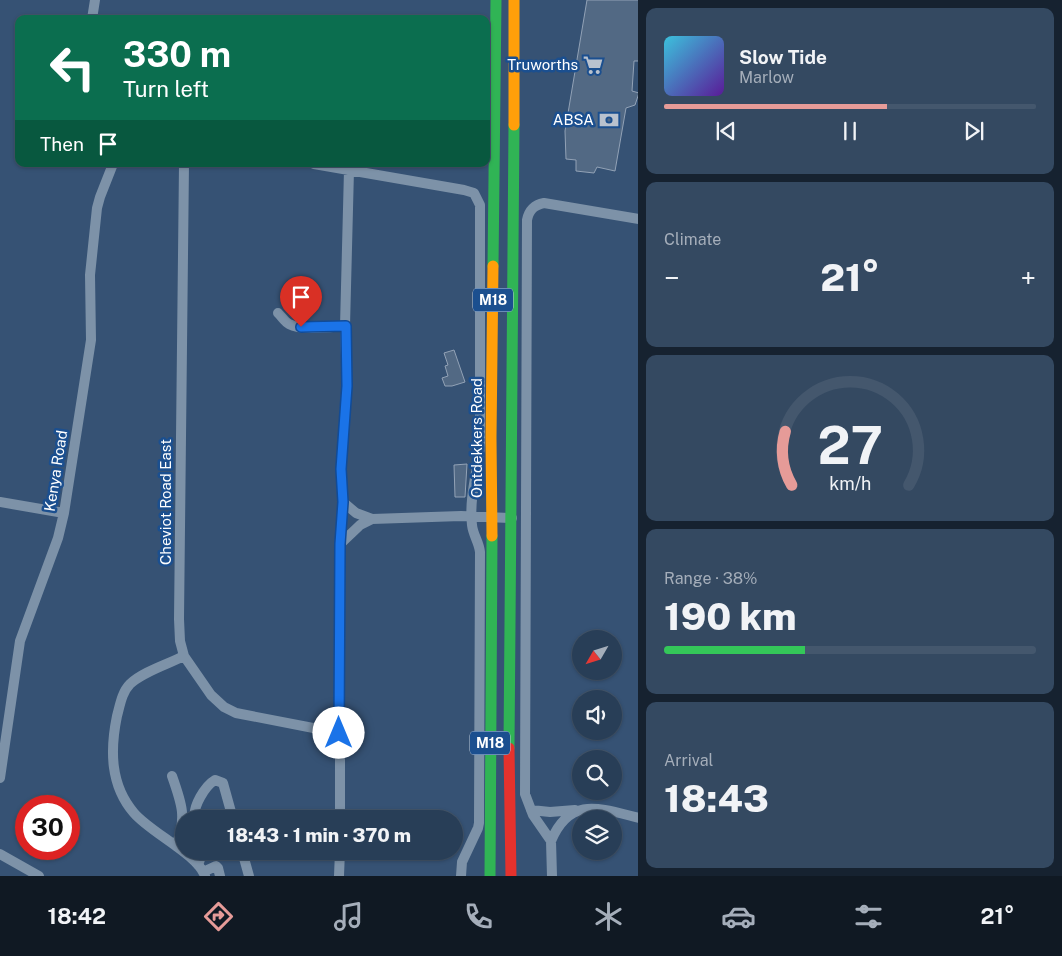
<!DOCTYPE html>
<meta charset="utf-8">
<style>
body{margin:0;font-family:"Public Sans",sans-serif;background:#344961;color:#f1f3f6;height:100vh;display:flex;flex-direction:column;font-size:19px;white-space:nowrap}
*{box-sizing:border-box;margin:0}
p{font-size:16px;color:#a5aeba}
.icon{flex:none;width:28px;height:28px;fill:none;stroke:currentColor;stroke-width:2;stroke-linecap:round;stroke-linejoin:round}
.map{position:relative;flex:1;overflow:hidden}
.drawer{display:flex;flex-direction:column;gap:8px;padding:8px;background:#162230;width:424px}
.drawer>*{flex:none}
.banner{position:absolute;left:15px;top:15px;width:475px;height:152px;border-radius:10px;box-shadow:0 1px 4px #0004,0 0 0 1px #44576d;background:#0b6e4f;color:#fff;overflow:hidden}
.needle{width:32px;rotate:231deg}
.tools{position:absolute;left:572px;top:630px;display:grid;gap:10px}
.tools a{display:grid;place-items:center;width:50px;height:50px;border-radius:50%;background:#283e57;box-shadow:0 1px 4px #0004,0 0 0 1px #44576d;font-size:25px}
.speed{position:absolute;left:15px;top:795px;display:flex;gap:10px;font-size:25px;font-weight:700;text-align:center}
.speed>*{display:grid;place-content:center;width:65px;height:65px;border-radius:50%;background:#283e57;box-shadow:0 1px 4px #0004,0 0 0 1px #44576d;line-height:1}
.speed .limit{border:8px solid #d22;background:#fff;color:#111}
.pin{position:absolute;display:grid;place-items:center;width:42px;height:42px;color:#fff;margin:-51px -21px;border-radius:50% 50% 50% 0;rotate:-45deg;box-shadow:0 0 5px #0007}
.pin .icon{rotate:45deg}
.me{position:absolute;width:55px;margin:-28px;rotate:0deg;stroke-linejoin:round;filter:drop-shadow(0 0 4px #0008)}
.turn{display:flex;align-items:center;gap:18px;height:105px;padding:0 25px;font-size:22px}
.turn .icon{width:65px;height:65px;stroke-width:2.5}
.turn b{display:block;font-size:35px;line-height:42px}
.then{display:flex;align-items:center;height:48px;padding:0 25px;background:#0003;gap:10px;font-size:19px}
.big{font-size:38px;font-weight:800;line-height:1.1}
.drawer .card{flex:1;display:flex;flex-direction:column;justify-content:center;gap:8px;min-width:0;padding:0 18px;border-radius:10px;background:#344961}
.drawer .dial{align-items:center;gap:0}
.dial svg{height:130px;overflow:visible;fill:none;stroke:#44576d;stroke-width:7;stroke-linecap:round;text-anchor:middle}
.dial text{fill:#f1f3f6;stroke:none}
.song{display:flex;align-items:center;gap:15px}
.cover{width:60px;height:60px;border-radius:8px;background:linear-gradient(135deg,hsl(190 70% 55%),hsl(270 70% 35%))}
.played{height:5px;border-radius:2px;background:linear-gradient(90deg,#e69b98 60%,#44576d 60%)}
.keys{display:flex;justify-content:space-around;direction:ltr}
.heat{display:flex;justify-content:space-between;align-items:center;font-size:28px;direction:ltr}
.charge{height:8px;border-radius:4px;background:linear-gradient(90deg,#34c759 38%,#44576d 0)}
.trip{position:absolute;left:175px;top:810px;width:288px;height:50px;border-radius:25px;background:#283e57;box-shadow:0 1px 4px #0004,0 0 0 1px #44576d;font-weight:800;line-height:50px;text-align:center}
.tabs{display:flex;height:80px;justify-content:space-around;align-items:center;background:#101923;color:#a5aeba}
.tabs .icon{width:35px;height:35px}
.tabs .active{color:#e69b98}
.tabs b{font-size:22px;color:#f1f3f6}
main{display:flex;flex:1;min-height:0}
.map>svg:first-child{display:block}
.building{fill:#526984;stroke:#92a2b6}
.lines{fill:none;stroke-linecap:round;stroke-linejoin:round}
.street{stroke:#7d92a8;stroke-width:10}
.fast{stroke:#30b455;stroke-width:11}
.slow{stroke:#ff9f0a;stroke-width:11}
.jam{stroke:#e5322d;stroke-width:11}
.route-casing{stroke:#114b97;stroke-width:12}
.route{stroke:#1a73e8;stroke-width:9}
.labels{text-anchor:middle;stroke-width:5;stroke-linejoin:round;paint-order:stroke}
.shield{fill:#1b4f8f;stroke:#bbcadd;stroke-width:1}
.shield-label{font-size:14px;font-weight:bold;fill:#fff}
.poi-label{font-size:15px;fill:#fff;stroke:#1b4f8f;text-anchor:end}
.street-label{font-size:15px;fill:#fff;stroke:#1b4f8f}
</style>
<main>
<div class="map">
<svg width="639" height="876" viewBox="0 0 639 876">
<rect width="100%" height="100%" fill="#365274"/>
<path class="building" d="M587,0h52v61h-5l-2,30 7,2 -4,12 -9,3 -11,63 -18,-4 -3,6 -18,-2v-11l-10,-1 -1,-28z
M454,350l11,32 -13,4h-7l-3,-8 6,-2 -3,-10 3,-1 -4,-12z
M467,464l-2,33h-10l-1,-32z"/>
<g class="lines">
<path class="street" d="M92,19l3,-19
M184,164l-5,455 1,22 4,15 27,39 13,12 12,6 103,20
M314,164l150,26 10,3 6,12v241c-3,27 -11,52 -8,79 1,10 7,17 8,27l-1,271 -1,5 -16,34 -1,14
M278,313c4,4 7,9 11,11 13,7 42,3 56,2
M0,502l64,11
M343,502l13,11 16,6 89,-3 51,2
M340,544l20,-19 12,-6
M184,656c-16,8 -42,16 -54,28 -8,8 -10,21 -13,32 -7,34 -7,69 17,97 17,20 63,41 71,63
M172,776c10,28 15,42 4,70
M0,778l20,-137 38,-103 6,-25 27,-173 -1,-65 7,-67 3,-11 13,-33
M531,810l19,2 25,-2
M195,819c-3,-12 10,-33 20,-39l8,3 10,36
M340,819v-275l3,-42 -2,-33 6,-83 -2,-60 4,-156
M551,841c19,-45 48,-33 88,-23
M242,851l7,25
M0,854l39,22
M198,865l5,-14
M203,872l13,-6 2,2 2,8
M339,876l1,-25
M552,876l-1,-35 -18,-26 -8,-21 2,-574c2,-10 7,-15 17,-17l95,16"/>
<path class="fast" d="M493,266l3,-266
M509,748l5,-623
M490,876l2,-340"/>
<path class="slow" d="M514,125v-125
M492,536l-1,-99 2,-171"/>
<path class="jam" d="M509,748l2,128"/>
</g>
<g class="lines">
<defs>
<path id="route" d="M301,327l45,-1 1,60 -6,83 2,33 -3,42 -1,189"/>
</defs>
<use href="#route" class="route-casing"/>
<use href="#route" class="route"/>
</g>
<defs>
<symbol id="supermarket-bare" viewBox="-9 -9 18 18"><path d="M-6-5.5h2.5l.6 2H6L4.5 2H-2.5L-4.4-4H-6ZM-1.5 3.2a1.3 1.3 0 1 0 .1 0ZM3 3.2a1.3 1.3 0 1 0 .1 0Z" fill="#b9c2ce" stroke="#1b4f8f" stroke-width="2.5" paint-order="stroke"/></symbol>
<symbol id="bank-bare" viewBox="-9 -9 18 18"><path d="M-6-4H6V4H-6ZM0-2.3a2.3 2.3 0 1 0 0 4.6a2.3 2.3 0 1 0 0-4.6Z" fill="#b9c2ce" stroke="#1b4f8f" stroke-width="2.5" paint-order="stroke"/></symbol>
</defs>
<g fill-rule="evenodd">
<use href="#supermarket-bare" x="579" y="51" width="28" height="28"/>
<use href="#bank-bare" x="595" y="106" width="28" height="28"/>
</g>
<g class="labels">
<g class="shield">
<rect x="473" y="288.5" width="40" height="23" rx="4"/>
<rect x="470" y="731.5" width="40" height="23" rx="4"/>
</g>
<g class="shield-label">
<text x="493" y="305">M18</text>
<text x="490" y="748">M18</text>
</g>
<g class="poi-label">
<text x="578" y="70">Truworths</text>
<text x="594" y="125">ABSA</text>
</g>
<g class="street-label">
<text transform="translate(477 438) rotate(-90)" y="5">Ontdekkers Road</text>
<text transform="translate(56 471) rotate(-81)" y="5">Kenya Road</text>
<text transform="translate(166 502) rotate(-90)" y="5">Cheviot Road East</text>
</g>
</g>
</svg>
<div class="tools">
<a><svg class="needle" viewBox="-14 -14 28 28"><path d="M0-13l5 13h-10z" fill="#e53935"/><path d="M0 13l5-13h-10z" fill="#a5aeba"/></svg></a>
<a><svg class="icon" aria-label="sound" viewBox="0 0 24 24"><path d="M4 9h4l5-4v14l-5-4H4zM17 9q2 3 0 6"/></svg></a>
<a><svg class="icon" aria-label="search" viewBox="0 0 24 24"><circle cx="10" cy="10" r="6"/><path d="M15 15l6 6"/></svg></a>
<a><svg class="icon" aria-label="layers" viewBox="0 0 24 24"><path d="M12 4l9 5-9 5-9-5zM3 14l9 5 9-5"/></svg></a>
</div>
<div class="speed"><div class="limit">30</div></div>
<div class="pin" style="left:301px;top:327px;background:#d93025"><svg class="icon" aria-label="arrive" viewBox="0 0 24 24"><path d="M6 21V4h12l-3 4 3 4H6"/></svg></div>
<svg class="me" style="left:339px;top:733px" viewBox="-20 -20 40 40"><circle r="19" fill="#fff"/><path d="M0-13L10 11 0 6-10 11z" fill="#1a73e8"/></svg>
<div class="trip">18:43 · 1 min · 370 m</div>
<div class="banner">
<div class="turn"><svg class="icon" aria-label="left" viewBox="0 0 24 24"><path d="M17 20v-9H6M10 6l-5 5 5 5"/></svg><div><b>330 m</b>Turn left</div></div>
<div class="then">Then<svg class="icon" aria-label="arrive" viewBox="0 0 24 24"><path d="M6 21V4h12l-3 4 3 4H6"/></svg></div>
</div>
</div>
<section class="drawer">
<div class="card">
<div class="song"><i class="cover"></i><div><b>Slow Tide</b><p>Marlow</p></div></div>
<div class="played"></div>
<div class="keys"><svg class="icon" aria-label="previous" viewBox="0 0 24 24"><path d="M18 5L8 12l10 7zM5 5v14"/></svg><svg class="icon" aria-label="pause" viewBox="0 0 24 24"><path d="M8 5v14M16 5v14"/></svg><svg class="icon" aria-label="next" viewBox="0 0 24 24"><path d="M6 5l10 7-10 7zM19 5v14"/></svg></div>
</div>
<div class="card"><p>Climate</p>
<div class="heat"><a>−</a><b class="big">21°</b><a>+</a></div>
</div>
<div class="card dial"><svg viewBox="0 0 100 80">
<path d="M14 69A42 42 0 1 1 86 69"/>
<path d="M14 69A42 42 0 0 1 10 36" stroke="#e69b98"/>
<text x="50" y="56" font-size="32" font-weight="700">27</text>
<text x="50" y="72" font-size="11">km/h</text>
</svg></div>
<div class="card"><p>Range · 38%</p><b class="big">190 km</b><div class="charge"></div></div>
<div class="card"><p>Arrival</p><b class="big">18:43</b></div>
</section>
</main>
<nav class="tabs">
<b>18:42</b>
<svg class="icon active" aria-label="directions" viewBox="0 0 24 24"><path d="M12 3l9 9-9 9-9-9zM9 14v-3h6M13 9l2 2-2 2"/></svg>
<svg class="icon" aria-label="music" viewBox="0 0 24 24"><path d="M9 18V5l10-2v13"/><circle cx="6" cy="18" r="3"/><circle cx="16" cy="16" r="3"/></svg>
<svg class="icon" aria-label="phone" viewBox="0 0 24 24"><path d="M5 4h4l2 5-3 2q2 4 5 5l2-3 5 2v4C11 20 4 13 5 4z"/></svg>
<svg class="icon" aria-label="climate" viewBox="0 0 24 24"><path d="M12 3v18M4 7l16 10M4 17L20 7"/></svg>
<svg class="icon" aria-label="car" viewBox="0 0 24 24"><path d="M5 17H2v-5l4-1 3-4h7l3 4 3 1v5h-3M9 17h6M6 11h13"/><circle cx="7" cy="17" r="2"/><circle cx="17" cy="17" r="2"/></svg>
<svg class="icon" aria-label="filters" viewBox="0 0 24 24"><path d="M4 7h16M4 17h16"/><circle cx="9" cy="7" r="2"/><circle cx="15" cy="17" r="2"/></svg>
<b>21°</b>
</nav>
